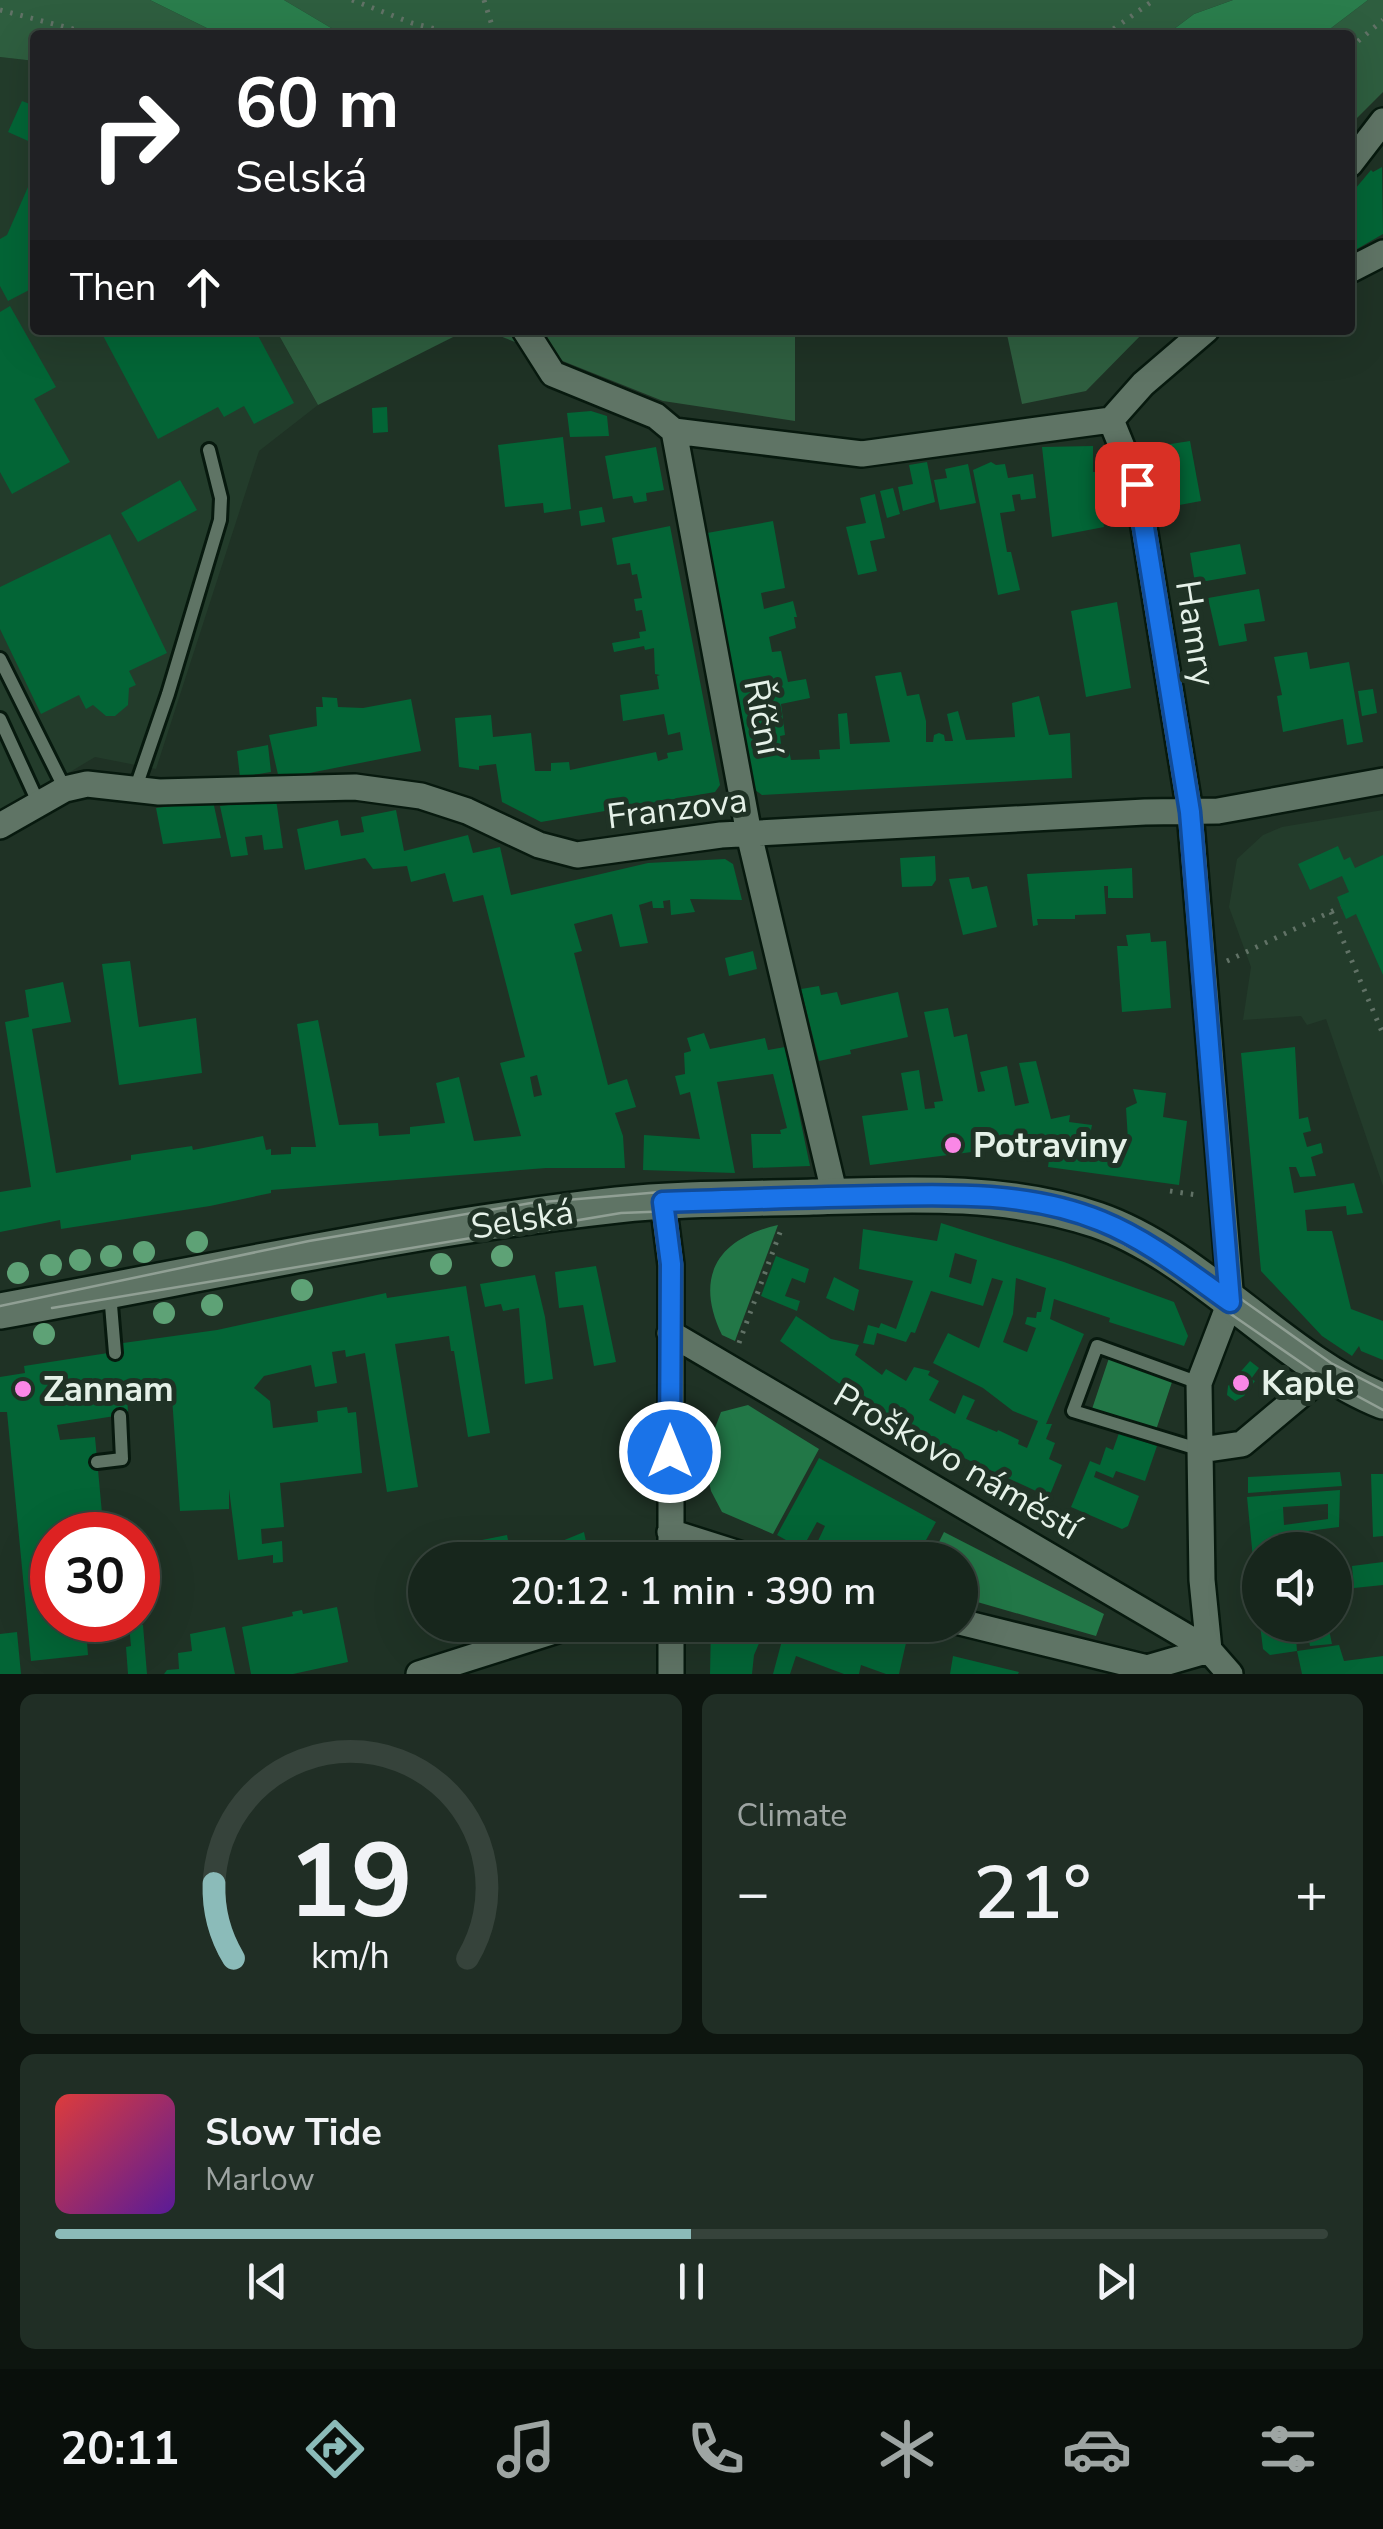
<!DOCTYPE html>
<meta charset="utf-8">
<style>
body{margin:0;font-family:"Nunito Sans",sans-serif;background:#202e25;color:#f1f3f6;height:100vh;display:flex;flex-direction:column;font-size:38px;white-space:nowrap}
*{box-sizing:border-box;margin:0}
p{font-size:32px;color:#9ea5a3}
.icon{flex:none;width:55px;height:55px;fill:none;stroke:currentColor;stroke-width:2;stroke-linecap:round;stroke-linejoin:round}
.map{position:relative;height:1674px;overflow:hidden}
.drawer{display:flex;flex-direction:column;gap:20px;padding:20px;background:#0d150f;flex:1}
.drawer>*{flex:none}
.hud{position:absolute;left:30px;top:30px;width:1325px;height:305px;border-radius:10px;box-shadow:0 10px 40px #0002,0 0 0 2px #36433b;background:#202124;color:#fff;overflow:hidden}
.fabs{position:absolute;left:1242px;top:1532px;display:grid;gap:20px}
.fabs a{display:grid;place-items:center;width:110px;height:110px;border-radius:50%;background:#17261c;box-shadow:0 10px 40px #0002,0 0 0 2px #36433b;font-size:50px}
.speed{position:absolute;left:30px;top:1512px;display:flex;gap:20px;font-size:50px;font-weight:700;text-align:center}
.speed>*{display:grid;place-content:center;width:130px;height:130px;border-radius:50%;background:#17261c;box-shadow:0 10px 40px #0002,0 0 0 2px #36433b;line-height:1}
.speed .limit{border:15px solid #d22;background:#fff;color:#111}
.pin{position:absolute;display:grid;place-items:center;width:85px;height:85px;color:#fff;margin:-42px;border-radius:20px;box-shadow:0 5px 15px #0006}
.me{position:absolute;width:110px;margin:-55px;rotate:0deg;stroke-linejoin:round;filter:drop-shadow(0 0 8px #0008)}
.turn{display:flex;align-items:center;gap:35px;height:210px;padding:0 40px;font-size:45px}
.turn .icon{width:130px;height:130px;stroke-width:2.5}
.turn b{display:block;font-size:70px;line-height:85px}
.then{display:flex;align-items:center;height:95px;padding:0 40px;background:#0003;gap:20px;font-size:38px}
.big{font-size:75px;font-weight:600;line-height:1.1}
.drawer .card{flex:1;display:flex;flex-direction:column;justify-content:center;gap:15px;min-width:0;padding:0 35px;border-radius:15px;background:#202e25}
.drawer .dial{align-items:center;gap:0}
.dial svg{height:260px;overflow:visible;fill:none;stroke:#36433b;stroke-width:7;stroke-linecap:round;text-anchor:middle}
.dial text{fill:#f1f3f6;stroke:none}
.song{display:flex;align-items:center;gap:30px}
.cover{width:120px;height:120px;border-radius:15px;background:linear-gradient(135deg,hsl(0 70% 55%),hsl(270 70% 35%))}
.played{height:10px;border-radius:5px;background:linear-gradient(90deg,#8bbbb9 50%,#36433b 50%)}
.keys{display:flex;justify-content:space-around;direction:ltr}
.heat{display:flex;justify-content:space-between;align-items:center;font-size:55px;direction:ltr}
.drawer .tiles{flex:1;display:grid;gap:20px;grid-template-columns:1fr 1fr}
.card:last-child{grid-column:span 2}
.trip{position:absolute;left:408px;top:1542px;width:570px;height:100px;border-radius:50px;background:#17261c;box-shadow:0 10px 40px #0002,0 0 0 2px #36433b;font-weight:600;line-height:100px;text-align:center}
.dock{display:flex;height:160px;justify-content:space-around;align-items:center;background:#090f0b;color:#9ea5a3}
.dock .icon{width:70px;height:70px}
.dock .current{color:#8bbbb9}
.dock b{font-size:45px;color:#f1f3f6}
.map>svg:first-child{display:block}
.built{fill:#233c2b}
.green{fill:#2e5e3f}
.forest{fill:#227747}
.water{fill:#2a7d4c}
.building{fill:#036536;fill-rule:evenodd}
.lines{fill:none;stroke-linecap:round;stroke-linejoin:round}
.lane-casing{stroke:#07190e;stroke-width:18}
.street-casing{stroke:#07190e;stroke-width:30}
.secondary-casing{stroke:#07190e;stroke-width:40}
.path{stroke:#617266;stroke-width:5;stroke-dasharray:2.5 8;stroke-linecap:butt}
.lane{stroke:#5f7465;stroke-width:12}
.street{stroke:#5f7465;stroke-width:25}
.secondary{stroke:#5f7465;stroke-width:35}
.tram{stroke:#909f94;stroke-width:2.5}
.tree{fill:#5ea276}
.route-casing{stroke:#114b97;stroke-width:25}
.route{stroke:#1a73e8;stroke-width:18}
.poi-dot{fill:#fa87e6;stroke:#1f3225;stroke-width:4}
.labels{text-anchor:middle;stroke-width:10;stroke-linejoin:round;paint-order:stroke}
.street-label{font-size:35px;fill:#e5f1e8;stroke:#1f3225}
.poi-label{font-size:35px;font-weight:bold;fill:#e5f1e8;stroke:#1f3225;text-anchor:start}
</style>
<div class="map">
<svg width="1383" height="1674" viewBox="0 0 1383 1674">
<rect width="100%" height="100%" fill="#1f3225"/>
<path class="built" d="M0,57l35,4v269h241l42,75 -59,46 -103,318 -61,-12 -95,57z
M1383,810v376l-57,-167 -19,6 -6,-9 -58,4 8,-53 -22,-60 8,-48 26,-24 19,-8z"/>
<path class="green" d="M0,0h150l71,35h-186v26l-35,-4z
M284,0h949l-39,14 -28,21h-823z
M1368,0h15v92l-33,33v-90h-28z
M276,330h191l-149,75z
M485,330h313l-3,1v90l-132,-20z
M1006,330h140l-60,61 -64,13z"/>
<path class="forest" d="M778,1225l-43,116 -13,-6c-28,-58 -5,-96 56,-110z
M1109,1358l64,21 -17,51 -64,-21z
M748,1405l71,44 -46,85 -51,-22 -11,-21 -7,-34 17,-45z
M944,1532l160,82 -8,22 -136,-39v-37h-30z"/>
<path class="water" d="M150,0h134l59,35h-122z
M1233,0h135l-46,35h-156l28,-21z"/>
<path class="building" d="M22,101l13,5v38l-27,-12z
M1382,167l1,67 -33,19v-58l21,-25 2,2z
M35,171v116l-27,14 -8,-15v-47l7,-4z
M10,306l46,81 -22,12 36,63 -58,32 -12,-22v-160z
M100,330h155l39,73 -40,21 -10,-18 -20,11 -6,-10 -60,32z
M387,407l1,25 -15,1 -1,-25z
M591,411l16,5 2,20 -39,1 -3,-24z
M563,437l8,72 -27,4 -1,-10 -38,4 -7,-62z
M1190,441l11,60 -27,5 -10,-61z
M1093,446v26h3l8,55 -52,10 -10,-90z
M656,447l8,43 -18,3 1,8 -13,2 -2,-7 -19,3 -8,-43z
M927,462l8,40 -32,9 -5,-24 15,-3 -4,-19z
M991,462l5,3 9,-1 3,14 25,-4 3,24 -15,2 -1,-6 -8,1 3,16 -15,2 7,39h4l9,38 -22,5 -25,-125z
M968,464l8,39 -36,7 -6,-30 13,-2 -2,-9z
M180,480l17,30 -59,32 -17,-29z
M893,488l7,26 -13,4 -7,-27z
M875,494l10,44 -15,3 7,30 -19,4 -12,-48 20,-4 -6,-25z
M602,507l3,15 -24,4 -2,-15z
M773,521l12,67 -24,5 3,16 29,-8 4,16h-3l2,11 -27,9 3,15 9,-1 7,31 18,-3 4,19 -29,6 4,31 -5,1 2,15 7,-1 2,10 29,-1 -1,-9 21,-1 -2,-35 9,-1 3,31 40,-2 -15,-66 26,-4 6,24 12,-2 7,27v21h7l1,-7 5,-2 5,2 1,6h8l-6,-27 11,-3 8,29 49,-3 -3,-34 27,-7 10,39 21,-2 2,45 -310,17 -7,-5 -48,-257z
M670,526l50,259 -5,7 -174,30 -39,-20 -6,-38 -17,2v4l-20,-3 -4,-49 36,-3 2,22 38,-4 4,38h16v-8l18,-1 1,8 86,-18 2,9 10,-3 -1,-5 16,-3 -3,-18 -12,3 -4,-21 -41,7 -3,-26 39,-6 -2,-13 3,-1 -5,-1 -1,-26 -9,2 -1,-4 -30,6 -2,-9 28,-5 -1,-6 7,-1 -4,-21 -6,1 -2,-12 8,-1 -5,-24 -5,1 -2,-12 -13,2 -5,-27z
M110,534l57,119 -38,18 7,14 -7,3 -1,17 -13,11h-9l-13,-11 -7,4 -7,-14 -38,19 -41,-85v-42z
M1240,544l6,30 -51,9 -5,-30z
M1259,589l6,32 -21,3 3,17 -28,5 -11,-48z
M1117,602l14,86 -45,9 -15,-86z
M1307,652l3,17 39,-7 14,80 -16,3 -4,-26 -60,13 -6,-36 5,-1 -8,-38z
M1373,689l4,24 -15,3 -4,-25z
M322,697l15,1 1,9 25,1 48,-9 10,52 -142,28 -10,-44 48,-9 -1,-19h7z
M268,745l3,27 -31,5 -3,-26z
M276,799l7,49 -19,2 -2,-15 -17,2 3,18 -17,2 -11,-51z
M213,801l8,37 -58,6 -7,-36z
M396,810l8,41 64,-16 5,18 27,-6 11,48 137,-32 77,-4 8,5 9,36 -52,-1 5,13 -24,3 -1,-15 -7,1 1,7h-11l-1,-7 -13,4 9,38 -28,4 -8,-33 -38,10 8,27 -8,2 34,132 19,-6 9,28 -21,6 8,23 2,32h-79l-275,22v3l-61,13 -149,23 -1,-9 -60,12v-40l31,-5 -26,-165 24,-5 -4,-27 38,-8 8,40 -39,7 24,144 75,-13v-5l61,-9 1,4 70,-14 3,14 5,-1v6l20,-1v-7h25l-19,-123 21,-4 21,105 39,-2 1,13 31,-2v-7l35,-4 -9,-40 23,-6 15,64 47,-5 -21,-73 25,-6 -42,-162 -30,7 -8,-29 -34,9 -4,-16 -34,3 -8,-11 -60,12 -8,-41 41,-9 3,16 23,-4 -3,-15zM537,1075l5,20 -8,2 -4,-20z
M1338,846l6,14 6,-3 5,11 28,-13v120l-27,-61 -10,5 -9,-22 12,-5 -7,-16 -32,14 -12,-26z
M935,856l1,24 -4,6 -30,1 -2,-29z
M1132,868l1,30h-25v-12h-4l2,28 -31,1v4h-38l1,6 -5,1 -6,-52z
M969,877l3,12 15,-3 10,41 -34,8 -14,-56z
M1150,933l1,9 15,-1 5,67 -49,4 -5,-66h11l-2,-11z
M753,951l4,18 -28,7 -4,-18z
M130,961l9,66 57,-9 6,55 -83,12 -17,-121z
M819,986l2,9 16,-3 4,13 57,-13 10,45 -58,13 1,4 -32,7 -18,-72z
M948,1008l6,29 13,-3 11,58 7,-1 -5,-19 27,-6 8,40 14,-3 -10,-40 17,-2 15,58 19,-4 -1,7 23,3 -2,10 38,5 -2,-32 11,-5 -4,-14 33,4 -3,24 24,4 -8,64 -131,-18 4,-30 -41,10 -141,18 -8,-49 46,-6 -7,-37 18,-3 6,39 10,-1 -1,-6 9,-1 -19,-89z
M704,1033l6,16 55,-11 3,12 17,-3 25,119 -57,2 -2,-34h30l-1,-4 7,-2 -14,-54 -56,8 18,91 -92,-3 1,-35 56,4 -10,-47 -10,3 -5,-19 10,-2 -1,-21 7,-2 -4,-13z
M1295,1047l4,72 9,-2 3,14 -8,2 4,14 14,-4 2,10 -12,4 5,19 -16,1 -4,-10h-7l5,26 60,-10 9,30 -16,2 -1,-9 -41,4 2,21h25l19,78 32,12v39l-22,-9 -2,-5 -7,10 -30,-20 -61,-65 -20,-218z
M941,1223l123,39 110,40 14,34 -4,10 -75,-24 1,-4 -56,-19 -4,20 34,15 -38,90h6l-6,15 9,4 -6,16 13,6 -13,32 -148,-68 -37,-24 1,-3 -85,-61 16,-25 35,23 28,6 -4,10 27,20 4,-6 20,12 8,-14 16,4 -2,4 11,6 -10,19 26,14 8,-19 12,5 -9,19 31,13 1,-2 21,10 -1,4 9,4 11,-27 -25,-10 -30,-23 -50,-25 15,-30 31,15 24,-67 -11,-3 -9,28 -52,-15 -16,42 -4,-1 -5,10 -29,-9 -3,12 -11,-2 5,-18 11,3 2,-5 15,6 17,-48 -54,-12 4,-40 74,12zM955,1253l22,7 -6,24 -22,-7zM1016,1278l30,10 -5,24h-4l-1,6 -9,-1 -2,7 11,4 -9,24 -24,-10 10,-28z
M776,1256l33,13 -4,14 -13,-5 -7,18 15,5 -3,10 -36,-15z
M596,1266l20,96 -22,4 -11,-61 -24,3 -4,-36z
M535,1275l10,42 8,62 -28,5 -6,-76 -16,3 -2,-7 -16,3 -5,-23z
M834,1277l25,13 -5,21 -28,-13z
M466,1286l24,147 -22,4 -14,-86h-3l-2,-15 -54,8 23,143 -31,5 -22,-139 -19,4 -1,-7 -13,2 5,31 -22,4 -4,-22 -47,11 -10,12 16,13 3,27 45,-6 -1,-11 30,-4 1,6 8,-1 6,61 -82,10 4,44 -23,2 1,15 20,-3 1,21 -10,1v-8l-35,5 -9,-71v20l-49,2 -9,-128 -44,8 1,23 -71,11 3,15 35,-3 9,98h-52v85h60v6l-26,3 2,26 -57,6 -24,-249h-7v-35l25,-4 -1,-7 84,-13 14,1 1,-11 94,-13 169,-37 1,5z
M1250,1361l9,7 -8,11 4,2 -11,15 -9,5 -8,-6 1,-9z
M1119,1433l38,13 -12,35 -29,-10 -3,7 -17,-7 -2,6 45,19 -11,30 -6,3 -51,-22 19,-46 10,4 6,-18 7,3z
M819,1458l117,64 -21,38h-28l-12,-6 -4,6h-23l-31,-17 8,-17 -8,-4 -15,27 -25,-14z
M1340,1472l2,14 -94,7v-16z
M1371,1474h12v62l-10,1z
M1340,1490l-1,37 -54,7 2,16h-27v49h-3l-10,-102zM1328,1504v15l-44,6 -1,-18z
M584,1532l6,28h-23l-5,-19z
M507,1535l5,25h-31l-4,-19z
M463,1547l2,13h-34l-1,-9z
M1383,1562v23l-29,3 -2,-22z
M337,1607l11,55 -55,12h-42l-9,-47 51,-11 -1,-4 10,-2 1,4z
M129,1625h14l4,49h-19l-2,-27 5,-1z
M711,1625h136l59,18 -7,31h-13l-25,-9 -2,9h-15l-48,-18 -6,18h-17l11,-41 -18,-6 -12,28 -2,19h-42z
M1260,1625h35l2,26 42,-6 5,16 39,-5v18h-81l-5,-23 -27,4 -7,-6z
M1306,1625h22l4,19 -22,2z
M225,1627l10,47h-71l3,-4 12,-1 -1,-16 14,-2 -2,-17z
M17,1632l4,42h-21v-40z
M953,1656l66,16 -1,2h-68z"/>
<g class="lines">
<defs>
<path id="lane" d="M0,659l65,130
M0,719l38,83
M135,790l33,-96 52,-174 1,-22 -12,-48
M110,1293l5,60
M1199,1383l-102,-37 -24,65 128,39
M97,1462l25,-3 -2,-43"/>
<path id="street" d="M1350,164l33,-43
M1350,270l33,-17
M525,330l28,44 103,42 18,15 75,403 86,362
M1111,420l26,64 53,328 40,478v12l-31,81 3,197 7,70
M1111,420l32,-36 63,-54
M674,431l188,23 249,-34
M0,826l65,-37 22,-5 72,8 196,-5 66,9 46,15 72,34 38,10 144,-20 424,-23 73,-1 165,-30
M663,1202l8,63v295
M670,1333l539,317 21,24
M1201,1450l41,-6 87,-73
M670,1532l88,28
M960,1622l187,46 62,-18
M419,1674l154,-49
M671,1674v-49"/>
<path id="secondary" d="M0,1311c205,-37 410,-83 617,-106 65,-7 131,-6 196,-8 95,-3 193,-8 284,23 102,35 186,141 286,181"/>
</defs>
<use href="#lane" class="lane-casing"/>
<use href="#street" class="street-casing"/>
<use href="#secondary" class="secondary-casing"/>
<path class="path" d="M352,0l60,23 47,12
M484,0l11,35
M0,10l96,25
M1105,35l49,-35
M1350,48l33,-28
M1331,912l52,122
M1227,961l114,-54
M1170,1191l27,4
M739,1343l43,-116"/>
<use href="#lane" class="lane"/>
<use href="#street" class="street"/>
<use href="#secondary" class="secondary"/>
<path class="tram" d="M0,1306l309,-65 222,-38 130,-11 276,-7 109,10 55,16 57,29 173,123 52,27
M52,1308l569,-95 258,-10 119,3 52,9 46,14 55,30 171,118 61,33"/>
</g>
<g class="tree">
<circle cx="197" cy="1242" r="11"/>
<circle cx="144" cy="1252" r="11"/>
<circle cx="111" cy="1256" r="11"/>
<circle cx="502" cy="1256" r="11"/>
<circle cx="80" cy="1260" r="11"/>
<circle cx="441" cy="1264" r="11"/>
<circle cx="51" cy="1265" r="11"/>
<circle cx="18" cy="1273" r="11"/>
<circle cx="302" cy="1290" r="11"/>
<circle cx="212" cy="1305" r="11"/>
<circle cx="164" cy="1313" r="11"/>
<circle cx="44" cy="1334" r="11"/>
</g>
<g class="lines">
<defs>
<path id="route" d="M670,1452l1,-188 -8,-62c71,-2 142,-5 213,-6 75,-2 155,-4 225,25 47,19 88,52 129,81l-40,-490 -53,-328"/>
</defs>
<use href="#route" class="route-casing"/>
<use href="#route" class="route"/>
</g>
<g class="poi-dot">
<circle cx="953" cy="1145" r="10"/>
<circle cx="1241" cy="1383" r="10"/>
<circle cx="23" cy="1389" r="10"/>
</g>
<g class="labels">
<g class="street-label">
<text transform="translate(1196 633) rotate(81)" y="12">Hamry</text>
<text transform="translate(763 717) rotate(79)" y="12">Říční</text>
<text transform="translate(677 808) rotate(-7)" y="12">Franzova</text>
<text transform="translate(522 1219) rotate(-9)" y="12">Selská</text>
<text transform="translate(957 1461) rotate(30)" y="12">Proškovo náměstí</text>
</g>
<g class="poi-label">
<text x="973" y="1157">Potraviny</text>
<text x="1261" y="1395">Kaple</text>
<text x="43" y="1401">Zannam</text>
</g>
</g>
</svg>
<div class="fabs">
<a><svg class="icon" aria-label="sound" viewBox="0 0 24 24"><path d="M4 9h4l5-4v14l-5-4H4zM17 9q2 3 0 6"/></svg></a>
</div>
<div class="speed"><div class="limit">30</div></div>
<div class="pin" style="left:1137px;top:484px;background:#d93025"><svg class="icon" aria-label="arrive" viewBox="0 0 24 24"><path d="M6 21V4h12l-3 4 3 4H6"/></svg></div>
<svg class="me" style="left:670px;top:1452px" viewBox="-20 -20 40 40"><circle r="17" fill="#1a73e8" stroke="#fff" stroke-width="3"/><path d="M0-11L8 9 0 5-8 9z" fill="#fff"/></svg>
<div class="trip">20:12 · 1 min · 390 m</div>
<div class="hud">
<div class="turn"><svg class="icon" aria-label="right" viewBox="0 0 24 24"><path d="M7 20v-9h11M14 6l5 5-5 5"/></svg><div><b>60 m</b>Selská</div></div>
<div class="then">Then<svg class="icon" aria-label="ahead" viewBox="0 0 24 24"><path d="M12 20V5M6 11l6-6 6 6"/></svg></div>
</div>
</div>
<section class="drawer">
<div class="tiles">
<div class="card dial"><svg viewBox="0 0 100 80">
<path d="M14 69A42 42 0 1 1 86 69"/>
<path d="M14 69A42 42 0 0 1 8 46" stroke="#8bbbb9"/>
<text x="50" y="56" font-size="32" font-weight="700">19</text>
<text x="50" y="72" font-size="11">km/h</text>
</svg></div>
<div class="card"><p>Climate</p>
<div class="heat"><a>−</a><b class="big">21°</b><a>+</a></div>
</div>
<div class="card">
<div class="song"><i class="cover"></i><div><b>Slow Tide</b><p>Marlow</p></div></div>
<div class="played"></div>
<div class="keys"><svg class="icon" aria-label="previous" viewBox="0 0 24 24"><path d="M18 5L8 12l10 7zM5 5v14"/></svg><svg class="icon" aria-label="pause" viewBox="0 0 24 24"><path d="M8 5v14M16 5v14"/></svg><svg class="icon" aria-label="next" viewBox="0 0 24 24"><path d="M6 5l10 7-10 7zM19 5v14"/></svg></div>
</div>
</div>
</section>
<nav class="dock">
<b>20:11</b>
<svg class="icon current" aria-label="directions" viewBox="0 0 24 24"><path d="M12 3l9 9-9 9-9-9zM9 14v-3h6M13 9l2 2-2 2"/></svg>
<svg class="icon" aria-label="music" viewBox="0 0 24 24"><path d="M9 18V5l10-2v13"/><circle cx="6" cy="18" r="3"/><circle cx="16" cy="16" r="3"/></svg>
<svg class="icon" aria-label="phone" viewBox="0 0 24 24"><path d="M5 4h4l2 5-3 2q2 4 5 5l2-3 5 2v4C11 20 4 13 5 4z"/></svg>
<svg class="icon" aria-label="climate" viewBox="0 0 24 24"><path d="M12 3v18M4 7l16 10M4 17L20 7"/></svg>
<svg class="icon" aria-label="car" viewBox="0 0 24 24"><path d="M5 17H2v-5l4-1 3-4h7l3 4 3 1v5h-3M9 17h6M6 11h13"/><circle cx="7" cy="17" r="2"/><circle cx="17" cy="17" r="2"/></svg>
<svg class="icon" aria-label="filters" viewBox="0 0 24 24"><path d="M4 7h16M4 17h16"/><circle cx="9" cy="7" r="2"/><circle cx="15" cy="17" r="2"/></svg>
</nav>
